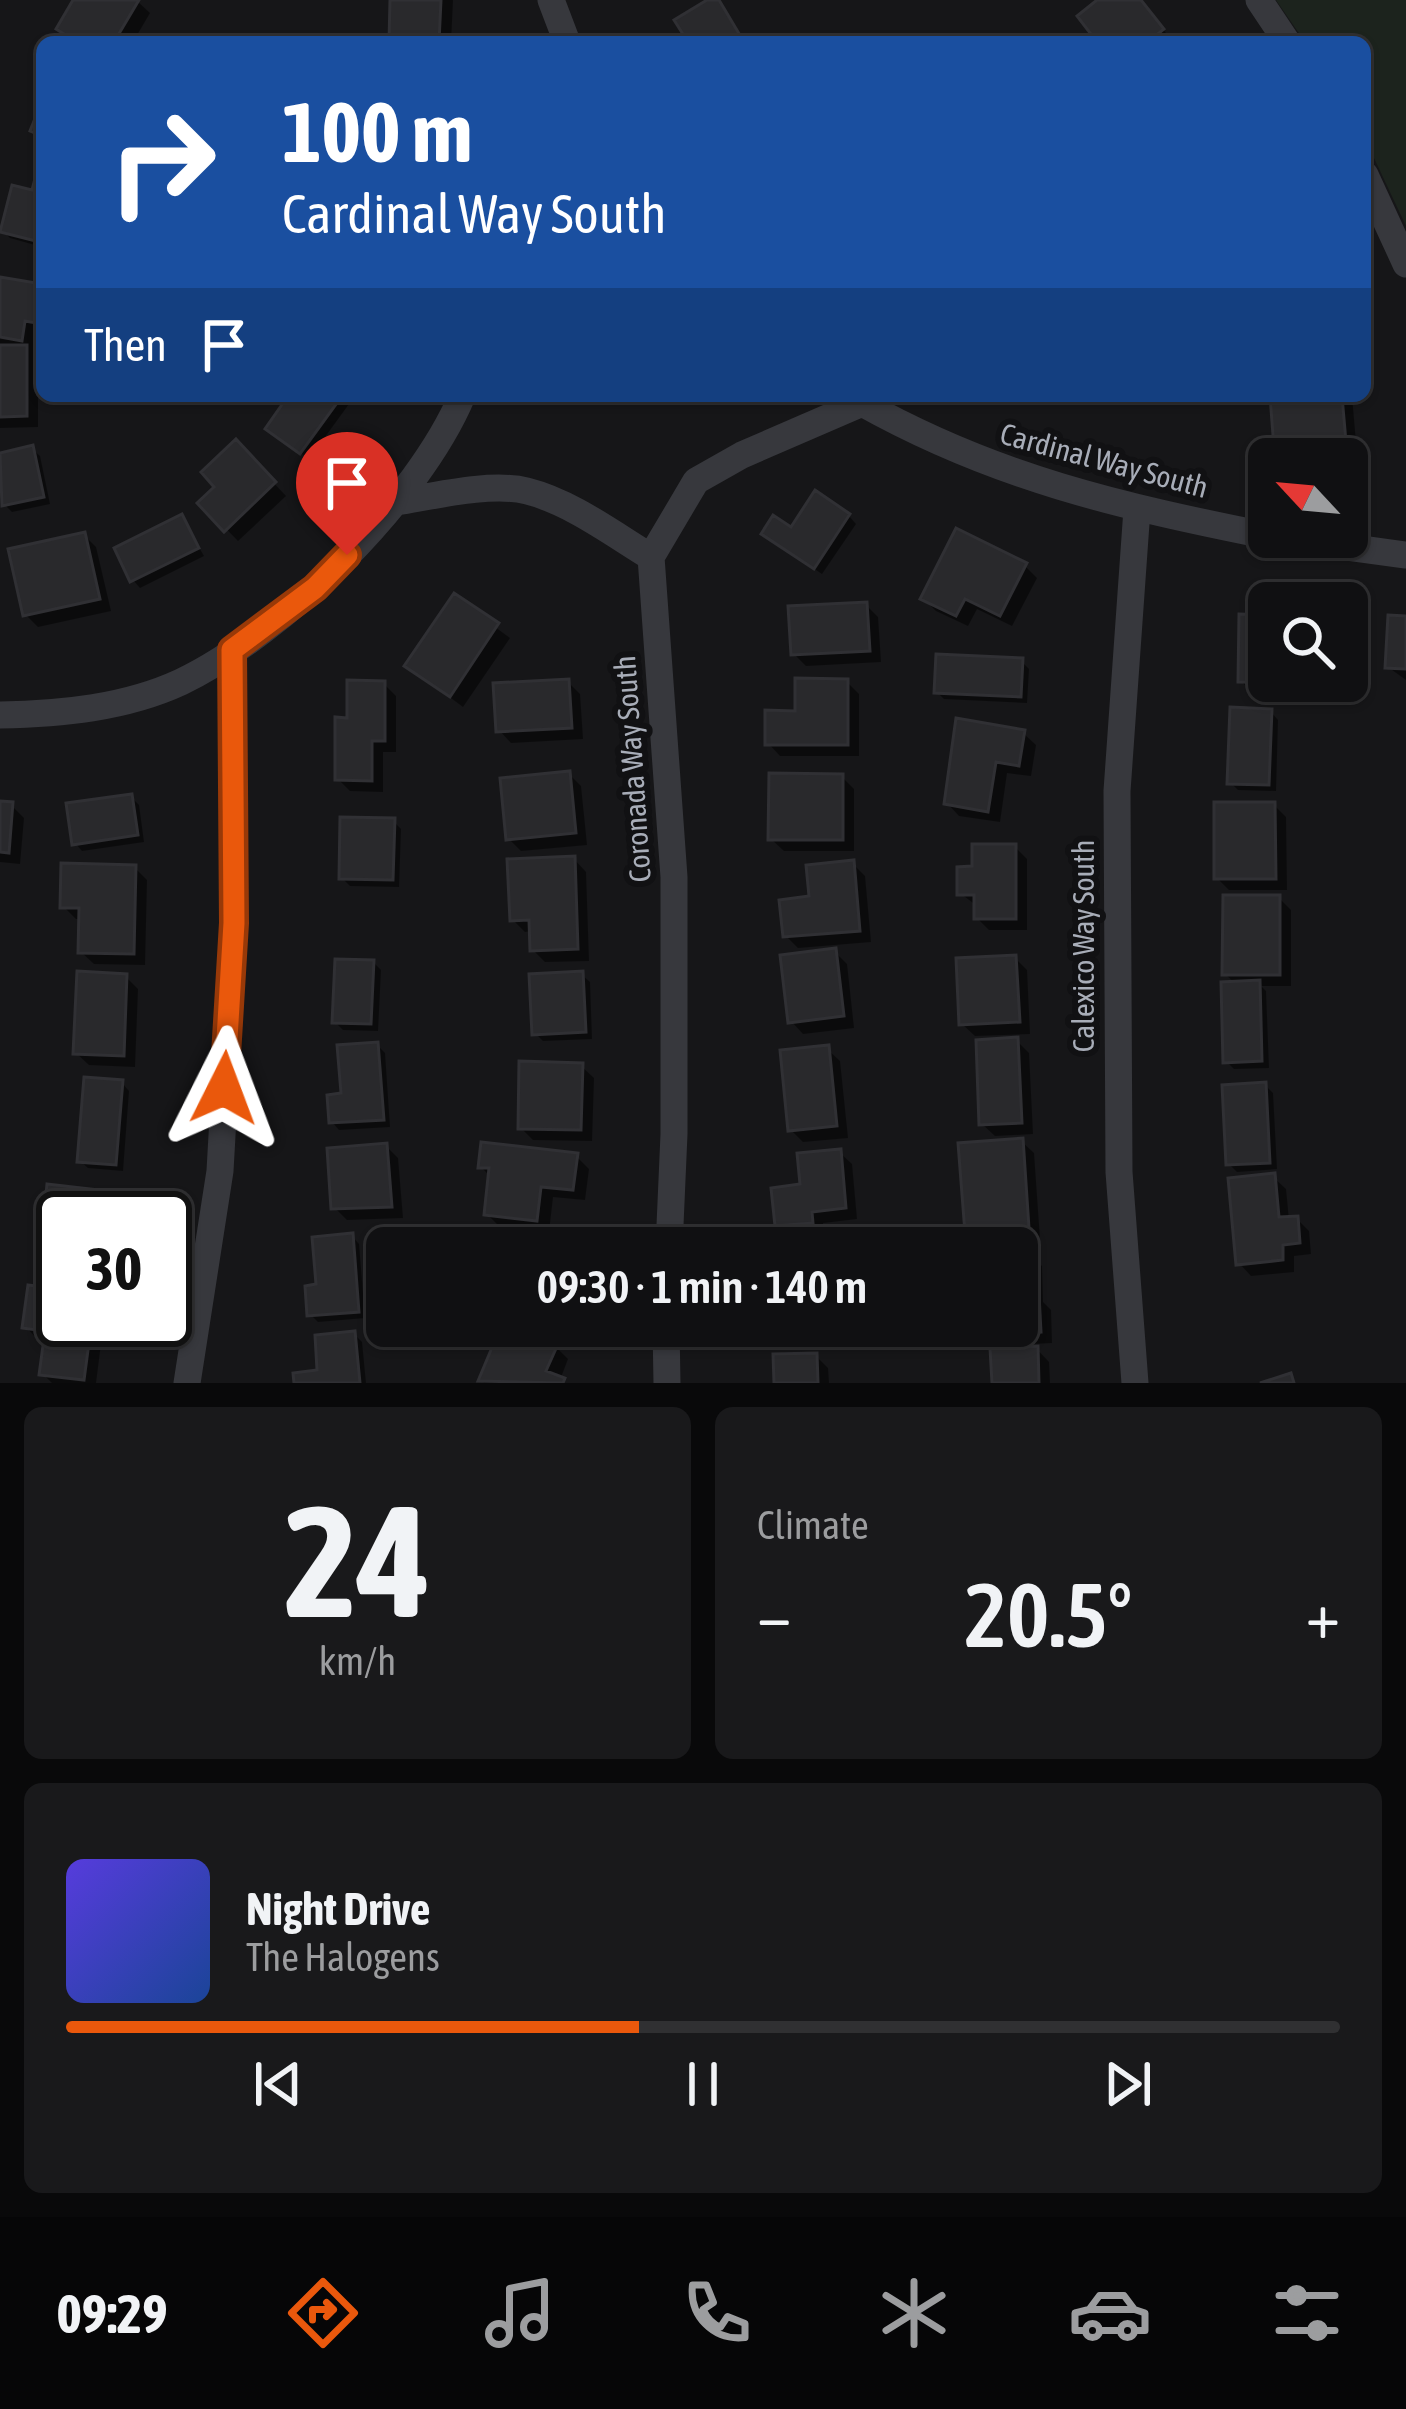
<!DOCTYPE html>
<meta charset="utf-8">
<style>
body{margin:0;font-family:"Asap Condensed",sans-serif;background:#19191b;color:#f1f3f6;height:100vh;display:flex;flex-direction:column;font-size:45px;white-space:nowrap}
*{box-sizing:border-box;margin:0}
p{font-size:39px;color:#9c9d9f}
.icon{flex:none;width:66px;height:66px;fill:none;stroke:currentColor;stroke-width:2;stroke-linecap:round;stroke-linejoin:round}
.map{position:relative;height:1383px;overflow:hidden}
.panel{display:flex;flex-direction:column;gap:24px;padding:24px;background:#09090a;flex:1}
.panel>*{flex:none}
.hud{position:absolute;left:36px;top:36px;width:1335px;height:366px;border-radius:18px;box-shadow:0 3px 9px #0004,0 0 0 3px #303032;background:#1a4fa0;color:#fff;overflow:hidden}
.needle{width:78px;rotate:296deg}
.controls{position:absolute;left:1248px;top:438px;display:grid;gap:24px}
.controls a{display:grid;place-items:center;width:120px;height:120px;border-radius:18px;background:#101012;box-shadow:0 3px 9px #0004,0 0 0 3px #303032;font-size:60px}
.speed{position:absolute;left:36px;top:1191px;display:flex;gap:24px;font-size:60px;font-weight:700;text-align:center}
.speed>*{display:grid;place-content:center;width:156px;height:156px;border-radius:50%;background:#101012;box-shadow:0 3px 9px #0004,0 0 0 3px #303032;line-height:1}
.speed .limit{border:6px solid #111;border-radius:18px;background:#fff;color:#111}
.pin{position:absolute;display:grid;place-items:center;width:102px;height:102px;color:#fff;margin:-123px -51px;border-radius:50% 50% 50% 0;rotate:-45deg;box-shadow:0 0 12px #0007}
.pin .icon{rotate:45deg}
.me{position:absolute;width:132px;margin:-66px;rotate:3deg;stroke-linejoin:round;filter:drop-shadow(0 0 9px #0008)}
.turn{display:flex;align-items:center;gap:42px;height:252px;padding:0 48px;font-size:54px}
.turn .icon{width:156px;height:156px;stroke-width:2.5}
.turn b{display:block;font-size:84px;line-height:102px}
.then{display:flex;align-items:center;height:114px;padding:0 48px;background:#0003;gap:24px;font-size:45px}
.big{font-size:90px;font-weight:600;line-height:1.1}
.panel .tile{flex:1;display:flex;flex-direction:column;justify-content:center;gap:18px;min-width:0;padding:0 42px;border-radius:18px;background:#19191b}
.panel .dial{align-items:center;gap:0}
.dial b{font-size:156px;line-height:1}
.song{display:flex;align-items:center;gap:36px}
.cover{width:144px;height:144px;border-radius:18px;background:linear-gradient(135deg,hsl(250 70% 55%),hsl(220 70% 35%))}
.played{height:12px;border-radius:6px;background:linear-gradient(90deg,#ea580c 45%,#303032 45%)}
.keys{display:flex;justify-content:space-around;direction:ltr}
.heat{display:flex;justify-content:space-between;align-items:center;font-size:66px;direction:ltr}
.panel .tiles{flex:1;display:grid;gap:24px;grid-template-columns:1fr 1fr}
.tile:last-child{grid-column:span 2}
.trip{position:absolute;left:366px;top:1227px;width:672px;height:120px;border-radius:18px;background:#101012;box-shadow:0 3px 9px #0004,0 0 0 3px #303032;font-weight:600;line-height:120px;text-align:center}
.menu{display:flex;height:192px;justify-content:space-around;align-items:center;background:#060607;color:#9c9d9f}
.menu .icon{width:84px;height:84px}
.menu .active{color:#ea580c}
.menu b{font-size:54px;color:#f1f3f6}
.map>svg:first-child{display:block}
.green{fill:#1c231d}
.shadow{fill:#0007}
.building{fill:#29292c;stroke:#303034;stroke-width:3}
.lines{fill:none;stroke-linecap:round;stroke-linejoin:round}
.minor{stroke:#37383d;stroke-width:27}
.route-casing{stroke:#983908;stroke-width:30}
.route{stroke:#ea580c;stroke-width:21}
.labels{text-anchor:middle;stroke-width:12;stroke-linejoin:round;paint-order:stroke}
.street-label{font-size:30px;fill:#a8adb8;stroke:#111113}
</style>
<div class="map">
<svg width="1406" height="1383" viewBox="0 0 1406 1383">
<rect width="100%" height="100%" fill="#161618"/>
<path class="green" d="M1276,0h130v226l-41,-87v-97h-60z"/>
<path class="shadow" d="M76,0h60l14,13 -17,29h-59l-15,-13z
M393,0h60l-2,42h-59z
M1102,0h38l33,42h-72z
M41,171h1v76l-32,-9 -8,-8 32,-36z
M0,280l42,7v46l-5,-1 -4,23 5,5v67l-38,1z
M292,396h48l9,8 -40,55 -33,-23z
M1089,396h29l-2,8z
M1273,396h79l5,58 -68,5 -12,-12z
M236,443l50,53 -48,45 -37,-38 18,-16z
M32,449l8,7 10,48 -38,8 -7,-7 -5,-49z
M849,516l7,8 -34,50 -49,-33z
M182,518l22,38 -64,32 -7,-8z
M84,535l12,12 15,64 -73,16 -12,-12z
M1025,566l12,12 -25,48 -35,-17 -9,17 -32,-15 -12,-12z
M454,597l56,41 -47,69 -55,-41z
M866,605l12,12 3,45 -75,4 -12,-12z
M1269,618v63h52v13l-68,-1 -12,-12z
M1406,619v61l-18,-13z
M1021,661l8,8 -2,34 -83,-4 -7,-7z
M568,682l12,12 3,45 -72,4 -12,-13z
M847,682l12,12v62h-79l-12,-13 30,-29z
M384,684l12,12v56h-13v40l-33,-1 -12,-12 12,-58z
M1271,712l7,8 -2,71 -38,-1 -8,-8z
M1023,733l13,12 -5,31 -24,-3 -7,49 -41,-6 -12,-13z
M569,774l12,12 6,59 -66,6 -12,-12z
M842,777l12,12v62h-70l-13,-12z
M131,797l8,8 5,37 -62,9 -7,-8z
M0,804l11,1 13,13 -4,46 -20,-2z
M1274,805l12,12 1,73h-58l-12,-12z
M393,821l8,8 -2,58 -49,-1 -8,-8z
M1015,847l12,12v71h-38l-12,-12v-12l-17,-13 15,-24z
M574,859l12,13 3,89 -44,1 -12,-12 -1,-19 -7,1 -13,-13z
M853,864l12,12 6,66 -73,6 -12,-12 26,-37z
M135,868l12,12 -2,85 -51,-1 -13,-12 1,-33h-6l-13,-13z
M1279,898l12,12v76h-30l5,5 3,77 -35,1 -8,-8 10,-77 -11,-10z
M835,952l12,12 7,64 -51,6 -12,-13z
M1015,958l12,12 3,64 -55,2 -13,-12z
M373,962l8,8 -3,61 -35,-1 -8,-8z
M582,975l8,7 2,57 -49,2 -8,-8z
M126,977l12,12 -3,78 -46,-2 -13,-12z
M1016,1040l13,13 4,81 -38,2 -13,-12z
M377,1045l8,8 5,74 -51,3 -7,-8z
M827,1049l13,12 8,77 -45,4 -12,-12z
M581,1066l13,12 -2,63 -59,-1 -12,-12z
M122,1083l7,8 -6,80 -35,-3 -8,-7z
M1265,1085l8,8 4,76 -40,3 -8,-8z
M1021,1141l13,12 6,86 -60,5 -12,-13z
M386,1146l12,12 5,60 -56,2 -13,-13z
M839,1152l13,12 5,55 -34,4 1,11 -34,3 -12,-12z
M576,1156l13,13 -4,31 -32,-3 -4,35 -50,-6 -12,-12 4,-37 -10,-10z
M1273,1177l13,12 3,31 8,-1 12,12 2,23 -17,2v16l-43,4 -12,-13z
M107,1193l12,13 -2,12h-54v19l-17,-12z
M352,1236l7,8 6,74 -47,4 -8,-8 10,-27z
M1029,1253l13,13 1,36 8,8 1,33 -20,1 17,18 1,21h-55l-2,-35 -14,-14 -1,-8h39v-72z
M63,1292v28h41l-8,63h-44l-9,-9 4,-33 -9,-1 -12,-13z
M504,1326l52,21 12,12 -8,21 5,3h-81l-2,-3z
M780,1326h70v22l-57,2 -12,-13z
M354,1334l8,8 4,41h-69l24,-10z
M816,1356l12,12 1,15h-52z"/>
<path class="building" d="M73,0h66l-25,42h-37l-21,-13z
M390,0h51l-2,42h-50z
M707,0h12l25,42h-56l-14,-22z
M1097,0h44l23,29 -16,13h-51l-20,-26z
M42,101v35l-12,-5z
M38,167l4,1 -2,74 -40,-10 12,-47 20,5z
M0,277l42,7v40l-17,-3 -3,20 -22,-4z
M0,345h27v71l-27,1z
M288,396h54l-42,58 -35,-25z
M1270,396h72l4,46 -72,6z
M236,439l40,43 -52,50 -27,-29 17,-16 -13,-15z
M33,445l11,52 -42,9 -2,-53z
M815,490l35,24 -36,55 -53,-35 12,-19 18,12z
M182,514l17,34 -69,34 -16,-34z
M956,528l71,35 -27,53 -35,-17 -9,17 -36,-17z
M85,532l15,67 -77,17 -15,-67z
M454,593l45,30 -49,74 -46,-31z
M867,602l3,49 -79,4 -3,-49z
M1239,614l30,1v66l41,2 -72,-1z
M1388,615l18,1v53l-21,-1z
M936,654l87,4 -2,39 -87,-4z
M795,678l53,1v66h-83v-35l30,1z
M569,679l3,49 -76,4 -3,-49z
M347,680l38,1v60h-13v40l-37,-1v-63l12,1z
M1230,707l42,2 -3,76 -42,-1z
M956,718l69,12 -6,36 -23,-4 -8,50 -44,-8z
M570,771l6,62 -70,7 -6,-62z
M769,773l74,1v66h-75z
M132,794l6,41 -66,10 -6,-42z
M0,801l13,1 -4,51 -9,-1z
M1214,802h61l1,77h-62z
M340,817l55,1 -2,62 -54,-1z
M972,844h44v75h-42v-24h-17v-28l15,-1z
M575,856l3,93 -48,2 -1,-31 -19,1 -3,-62z
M854,860l6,71 -77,6 -4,-37 30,-4 -3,-31z
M61,863l75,2 -2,89 -56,-1 1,-45h-19z
M1223,895h57v80h-58z
M836,948l8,68 -56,7 -8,-68z
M1016,955l4,67 -61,3 -3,-67z
M335,959l39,1 -3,64 -39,-1z
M77,971l50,3 -3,82 -51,-2z
M583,971l3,61 -54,3 -3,-61z
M1260,980l2,81 -39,2 -2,-81z
M1018,1037l4,86 -43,2 -3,-85z
M378,1042l6,78 -55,3 -2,-28 14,-2 -4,-48z
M829,1045l8,81 -49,5 -8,-81z
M519,1061l64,2 -2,67 -63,-1z
M84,1077l39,3 -7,85 -39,-3z
M1266,1082l4,81 -44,2 -4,-80z
M1023,1138l6,90 -64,5 -7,-90z
M481,1142l97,11 -5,37 -32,-3 -4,34 -53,-6 5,-47h-11z
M387,1143l5,64 -61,2 -4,-61z
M841,1149l5,59 -34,4 1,11 -38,3 -4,-38 29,-4 -3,-31z
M1275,1173l4,44 19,-1 2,27 -17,2v15l-47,5 -8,-87z
M47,1184l61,7 -3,27h-42v10l-20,-2z
M489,1227l88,18 -1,3h-91z
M353,1233l6,79 -52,4 -2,-30 11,-2 -4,-47z
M824,1245v3h-48l-1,-2z
M1031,1250l2,45 6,-1 2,38 -65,3 -1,-9h42v-75z
M28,1285l35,4v31h29l-8,60 -45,-5 6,-44 -23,-3z
M501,1326h12l45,18 -12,27 19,7 -2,5 -85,-2z
M777,1326h62v11l-61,2z
M355,1331l5,52h-66l-1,-10 24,-3 -2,-35z
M1038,1346l1,37h-47l-2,-35z
M817,1353l1,30h-44l-1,-29z
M1291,1373l3,10h-34z"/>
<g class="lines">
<path class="minor" d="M551,0l16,42
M1259,0l28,42
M1365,175l41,89
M397,502c37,-6 94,-20 130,-11 44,11 86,43 124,66
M1274,537l132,18
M651,557l45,-76 46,-26 120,-52c134,75 258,103 407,133
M651,557l23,320v257l-5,114
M0,715c60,-1 125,-7 181,-33 102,-49 237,-182 281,-286
M666,1326l1,57
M187,1383l33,-212 14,-248 -2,-273
M1135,1383l-16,-211 -2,-381 20,-282"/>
</g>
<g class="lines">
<defs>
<path id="route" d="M224,1088l10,-165 -2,-273 83,-62 32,-33"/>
</defs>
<use href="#route" class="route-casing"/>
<use href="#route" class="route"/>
</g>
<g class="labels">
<g class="street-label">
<text transform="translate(1104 461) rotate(15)" y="10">Cardinal Way South</text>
<text transform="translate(633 769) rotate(-94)" y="10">Coronada Way South</text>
<text transform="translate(1084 946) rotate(-90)" y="10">Calexico Way South</text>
</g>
</g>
</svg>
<div class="controls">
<a><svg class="needle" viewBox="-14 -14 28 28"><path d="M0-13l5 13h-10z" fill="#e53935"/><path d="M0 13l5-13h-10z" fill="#9c9d9f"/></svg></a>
<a><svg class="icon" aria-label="search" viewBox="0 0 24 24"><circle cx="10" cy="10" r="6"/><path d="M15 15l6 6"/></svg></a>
</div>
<div class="speed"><div class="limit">30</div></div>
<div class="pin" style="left:347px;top:555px;background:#d93025"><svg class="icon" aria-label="arrive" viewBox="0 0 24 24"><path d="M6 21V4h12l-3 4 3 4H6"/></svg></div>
<svg class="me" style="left:224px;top:1088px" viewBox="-20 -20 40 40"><path d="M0-17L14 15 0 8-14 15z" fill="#ea580c" stroke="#fff" stroke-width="4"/></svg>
<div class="trip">09:30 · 1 min · 140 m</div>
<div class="hud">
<div class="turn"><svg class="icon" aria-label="right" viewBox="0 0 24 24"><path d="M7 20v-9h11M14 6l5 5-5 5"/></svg><div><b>100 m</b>Cardinal Way South</div></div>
<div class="then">Then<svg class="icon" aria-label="arrive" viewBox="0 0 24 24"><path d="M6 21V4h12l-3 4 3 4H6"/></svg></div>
</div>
</div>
<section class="panel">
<div class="tiles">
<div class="tile dial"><b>24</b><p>km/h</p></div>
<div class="tile"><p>Climate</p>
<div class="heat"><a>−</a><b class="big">20.5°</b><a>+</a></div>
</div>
<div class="tile">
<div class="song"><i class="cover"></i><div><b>Night Drive</b><p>The Halogens</p></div></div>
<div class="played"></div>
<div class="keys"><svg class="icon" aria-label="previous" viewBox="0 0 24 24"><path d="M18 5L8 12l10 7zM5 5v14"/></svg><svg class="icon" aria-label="pause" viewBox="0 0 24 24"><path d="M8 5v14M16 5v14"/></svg><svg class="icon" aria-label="next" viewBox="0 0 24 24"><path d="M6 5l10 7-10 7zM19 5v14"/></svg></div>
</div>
</div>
</section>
<nav class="menu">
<b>09:29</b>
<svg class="icon active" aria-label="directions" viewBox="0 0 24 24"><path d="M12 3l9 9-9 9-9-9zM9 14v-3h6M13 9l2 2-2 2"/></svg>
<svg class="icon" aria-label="music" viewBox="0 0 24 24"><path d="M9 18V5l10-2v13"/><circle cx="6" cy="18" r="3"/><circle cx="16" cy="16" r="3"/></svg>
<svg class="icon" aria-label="phone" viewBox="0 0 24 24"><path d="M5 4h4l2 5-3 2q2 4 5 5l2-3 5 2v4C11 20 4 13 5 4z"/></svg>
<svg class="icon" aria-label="climate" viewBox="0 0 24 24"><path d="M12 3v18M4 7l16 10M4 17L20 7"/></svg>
<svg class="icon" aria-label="car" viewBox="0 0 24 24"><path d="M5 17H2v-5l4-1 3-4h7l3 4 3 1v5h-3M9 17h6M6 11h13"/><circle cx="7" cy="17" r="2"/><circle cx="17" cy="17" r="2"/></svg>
<svg class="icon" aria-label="filters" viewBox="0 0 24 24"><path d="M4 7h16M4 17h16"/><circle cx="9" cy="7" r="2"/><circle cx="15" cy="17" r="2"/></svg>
</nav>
